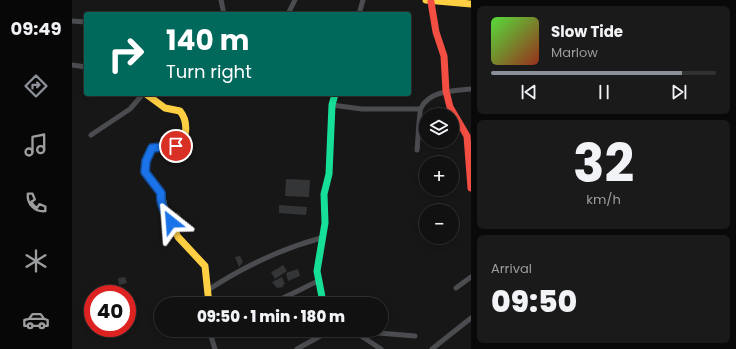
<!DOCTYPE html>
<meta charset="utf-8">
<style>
body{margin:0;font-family:Poppins,sans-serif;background:#1a1a1a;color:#f1f3f6;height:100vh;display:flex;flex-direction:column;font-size:15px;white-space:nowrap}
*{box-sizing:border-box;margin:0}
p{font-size:13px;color:#9c9d9f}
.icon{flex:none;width:22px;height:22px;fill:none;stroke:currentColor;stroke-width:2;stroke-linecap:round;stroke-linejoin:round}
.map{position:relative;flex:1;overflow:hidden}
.panel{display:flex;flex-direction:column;gap:6px;padding:6px;background:#090909;width:265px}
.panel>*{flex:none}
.guide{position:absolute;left:12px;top:12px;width:327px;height:84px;border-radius:4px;box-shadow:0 2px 6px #0003,0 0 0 1px #303131;background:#00695c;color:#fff;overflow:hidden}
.buttons{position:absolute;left:347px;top:108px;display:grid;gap:8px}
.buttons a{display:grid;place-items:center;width:40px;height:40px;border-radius:50%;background:#111;box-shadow:0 2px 6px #0003,0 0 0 1px #303131;font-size:20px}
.speed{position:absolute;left:12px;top:285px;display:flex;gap:8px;font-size:20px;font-weight:700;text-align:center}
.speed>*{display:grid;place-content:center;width:52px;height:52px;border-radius:50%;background:#111;box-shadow:0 2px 6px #0003,0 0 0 1px #303131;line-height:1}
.speed .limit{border:6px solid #d22;background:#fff;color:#111}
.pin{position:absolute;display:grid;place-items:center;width:34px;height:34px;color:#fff;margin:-17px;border:2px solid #fff;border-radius:50%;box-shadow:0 1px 4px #0007}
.me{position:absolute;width:44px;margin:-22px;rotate:332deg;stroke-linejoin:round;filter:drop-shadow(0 0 3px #0008)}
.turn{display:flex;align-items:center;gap:14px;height:84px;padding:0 16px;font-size:18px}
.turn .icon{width:52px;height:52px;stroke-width:2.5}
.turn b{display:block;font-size:28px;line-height:34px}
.big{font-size:30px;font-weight:800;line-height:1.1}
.panel .card{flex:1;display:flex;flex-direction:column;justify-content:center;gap:6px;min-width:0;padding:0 14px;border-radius:6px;background:#1a1a1a}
.panel .dial{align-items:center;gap:0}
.dial b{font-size:52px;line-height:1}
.song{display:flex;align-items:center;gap:12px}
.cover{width:48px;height:48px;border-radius:6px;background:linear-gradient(135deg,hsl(110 70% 55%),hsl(10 70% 35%))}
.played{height:4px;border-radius:2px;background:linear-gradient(90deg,#8c9099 85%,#303131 85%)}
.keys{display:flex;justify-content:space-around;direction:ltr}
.trip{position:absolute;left:82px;top:297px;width:234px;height:40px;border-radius:20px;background:#111;box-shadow:0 2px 6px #0003,0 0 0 1px #303131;font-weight:800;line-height:40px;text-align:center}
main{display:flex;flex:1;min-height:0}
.tab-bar{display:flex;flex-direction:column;width:72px;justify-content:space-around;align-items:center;background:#070707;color:#9c9d9f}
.tab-bar .icon{width:28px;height:28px}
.tab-bar .on{color:#8c9099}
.tab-bar b{font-size:18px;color:#f1f3f6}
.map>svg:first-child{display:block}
.building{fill:#343537}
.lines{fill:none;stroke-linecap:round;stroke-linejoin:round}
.street{stroke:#4b4c50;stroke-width:5}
.fast{stroke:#16e098;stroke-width:7}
.slow{stroke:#ffcf43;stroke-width:7}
.jam{stroke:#f24e42;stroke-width:7}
.route-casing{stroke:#114b97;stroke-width:10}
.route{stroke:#1a73e8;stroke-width:7}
</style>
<main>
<nav class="tab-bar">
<b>09:49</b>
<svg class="icon on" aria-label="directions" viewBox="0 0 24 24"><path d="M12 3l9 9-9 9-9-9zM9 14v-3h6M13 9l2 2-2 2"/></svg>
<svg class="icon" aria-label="music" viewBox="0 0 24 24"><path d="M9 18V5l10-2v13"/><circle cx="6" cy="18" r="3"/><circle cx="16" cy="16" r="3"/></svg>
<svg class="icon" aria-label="phone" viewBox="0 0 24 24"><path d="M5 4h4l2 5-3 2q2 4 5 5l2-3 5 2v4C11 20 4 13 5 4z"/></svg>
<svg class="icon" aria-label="climate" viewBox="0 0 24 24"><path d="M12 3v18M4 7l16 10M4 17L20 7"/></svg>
<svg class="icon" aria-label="car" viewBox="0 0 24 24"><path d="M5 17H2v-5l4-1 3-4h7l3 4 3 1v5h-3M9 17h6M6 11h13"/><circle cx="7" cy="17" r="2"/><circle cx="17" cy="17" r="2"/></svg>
</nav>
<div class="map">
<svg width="399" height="349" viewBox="0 0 399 349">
<rect width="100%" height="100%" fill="#171717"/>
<path class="building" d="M214,179l24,1 -1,17 -24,-1z
M207,205l28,2 -1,8 -27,-2z
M105,212l4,3 -5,7 -4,-3z
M168,256l3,6 -4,5 -4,-10z
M211,265l4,6 -6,4 -4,-6z
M205,269l4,6 -6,4 -4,-7z
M226,269l2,7 -12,5 -2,-8z
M53,277l2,6 -8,2 -1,-7z
M210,277l3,7 -2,1v2l-6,1 -5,-6z"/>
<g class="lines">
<path class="street" d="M149,0l3,14
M216,14l7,-14
M287,14l4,-14
M0,21l14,1
M0,65l14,2
M260,105l30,4h58
M19,135l39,-26 13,-15
M345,150c1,-8 2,-38 4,-42 9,-18 34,-17 50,-19
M384,288l15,-11
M136,290c35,-23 73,-41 113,-52
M196,304c18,-6 33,-15 50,-23
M137,330l6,19
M282,331l61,5
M283,332l26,17
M138,336l12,-6
M225,349l34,-19
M360,349l39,-31"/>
<path class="fast" d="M254,304l-4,-7 -5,-26 8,-48 -1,-29 5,-20 3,-69 3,-11"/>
<path class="slow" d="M354,0l45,4
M74,94l19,14 15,3c8,10 9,31 -6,35 -7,2 -15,1 -22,2l-6,13 -1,10 16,22 4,18 13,26 27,29 4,38"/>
<path class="jam" d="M359,2l5,30 8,24 2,35 4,16 17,29 4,52"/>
</g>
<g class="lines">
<defs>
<path id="route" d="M99,222c-6,-10 -11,-17 -10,-29l-16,-21 1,-11 6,-13 24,-2"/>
</defs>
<use href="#route" class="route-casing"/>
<use href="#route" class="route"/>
</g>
</svg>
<div class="buttons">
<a><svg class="icon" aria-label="layers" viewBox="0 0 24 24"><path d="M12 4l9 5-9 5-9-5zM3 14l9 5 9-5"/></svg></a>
<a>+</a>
<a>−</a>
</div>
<div class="speed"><div class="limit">40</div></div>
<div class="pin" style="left:104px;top:146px;background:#d93025"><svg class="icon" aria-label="arrive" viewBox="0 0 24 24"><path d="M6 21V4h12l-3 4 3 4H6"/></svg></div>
<svg class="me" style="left:99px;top:222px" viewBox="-20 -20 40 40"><path d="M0-17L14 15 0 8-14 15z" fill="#1a73e8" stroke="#fff" stroke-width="4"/></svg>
<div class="trip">09:50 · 1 min · 180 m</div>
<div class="guide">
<div class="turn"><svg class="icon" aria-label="right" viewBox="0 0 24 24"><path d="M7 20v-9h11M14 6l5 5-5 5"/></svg><div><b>140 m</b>Turn right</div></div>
</div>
</div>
<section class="panel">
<div class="card">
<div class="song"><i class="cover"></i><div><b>Slow Tide</b><p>Marlow</p></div></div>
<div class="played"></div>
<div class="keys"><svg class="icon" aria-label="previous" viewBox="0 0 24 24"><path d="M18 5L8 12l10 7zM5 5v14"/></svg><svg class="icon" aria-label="pause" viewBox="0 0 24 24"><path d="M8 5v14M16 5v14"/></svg><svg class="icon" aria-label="next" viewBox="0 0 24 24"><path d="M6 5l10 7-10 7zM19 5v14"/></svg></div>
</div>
<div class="card dial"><b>32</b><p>km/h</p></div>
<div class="card"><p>Arrival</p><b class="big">09:50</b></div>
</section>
</main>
